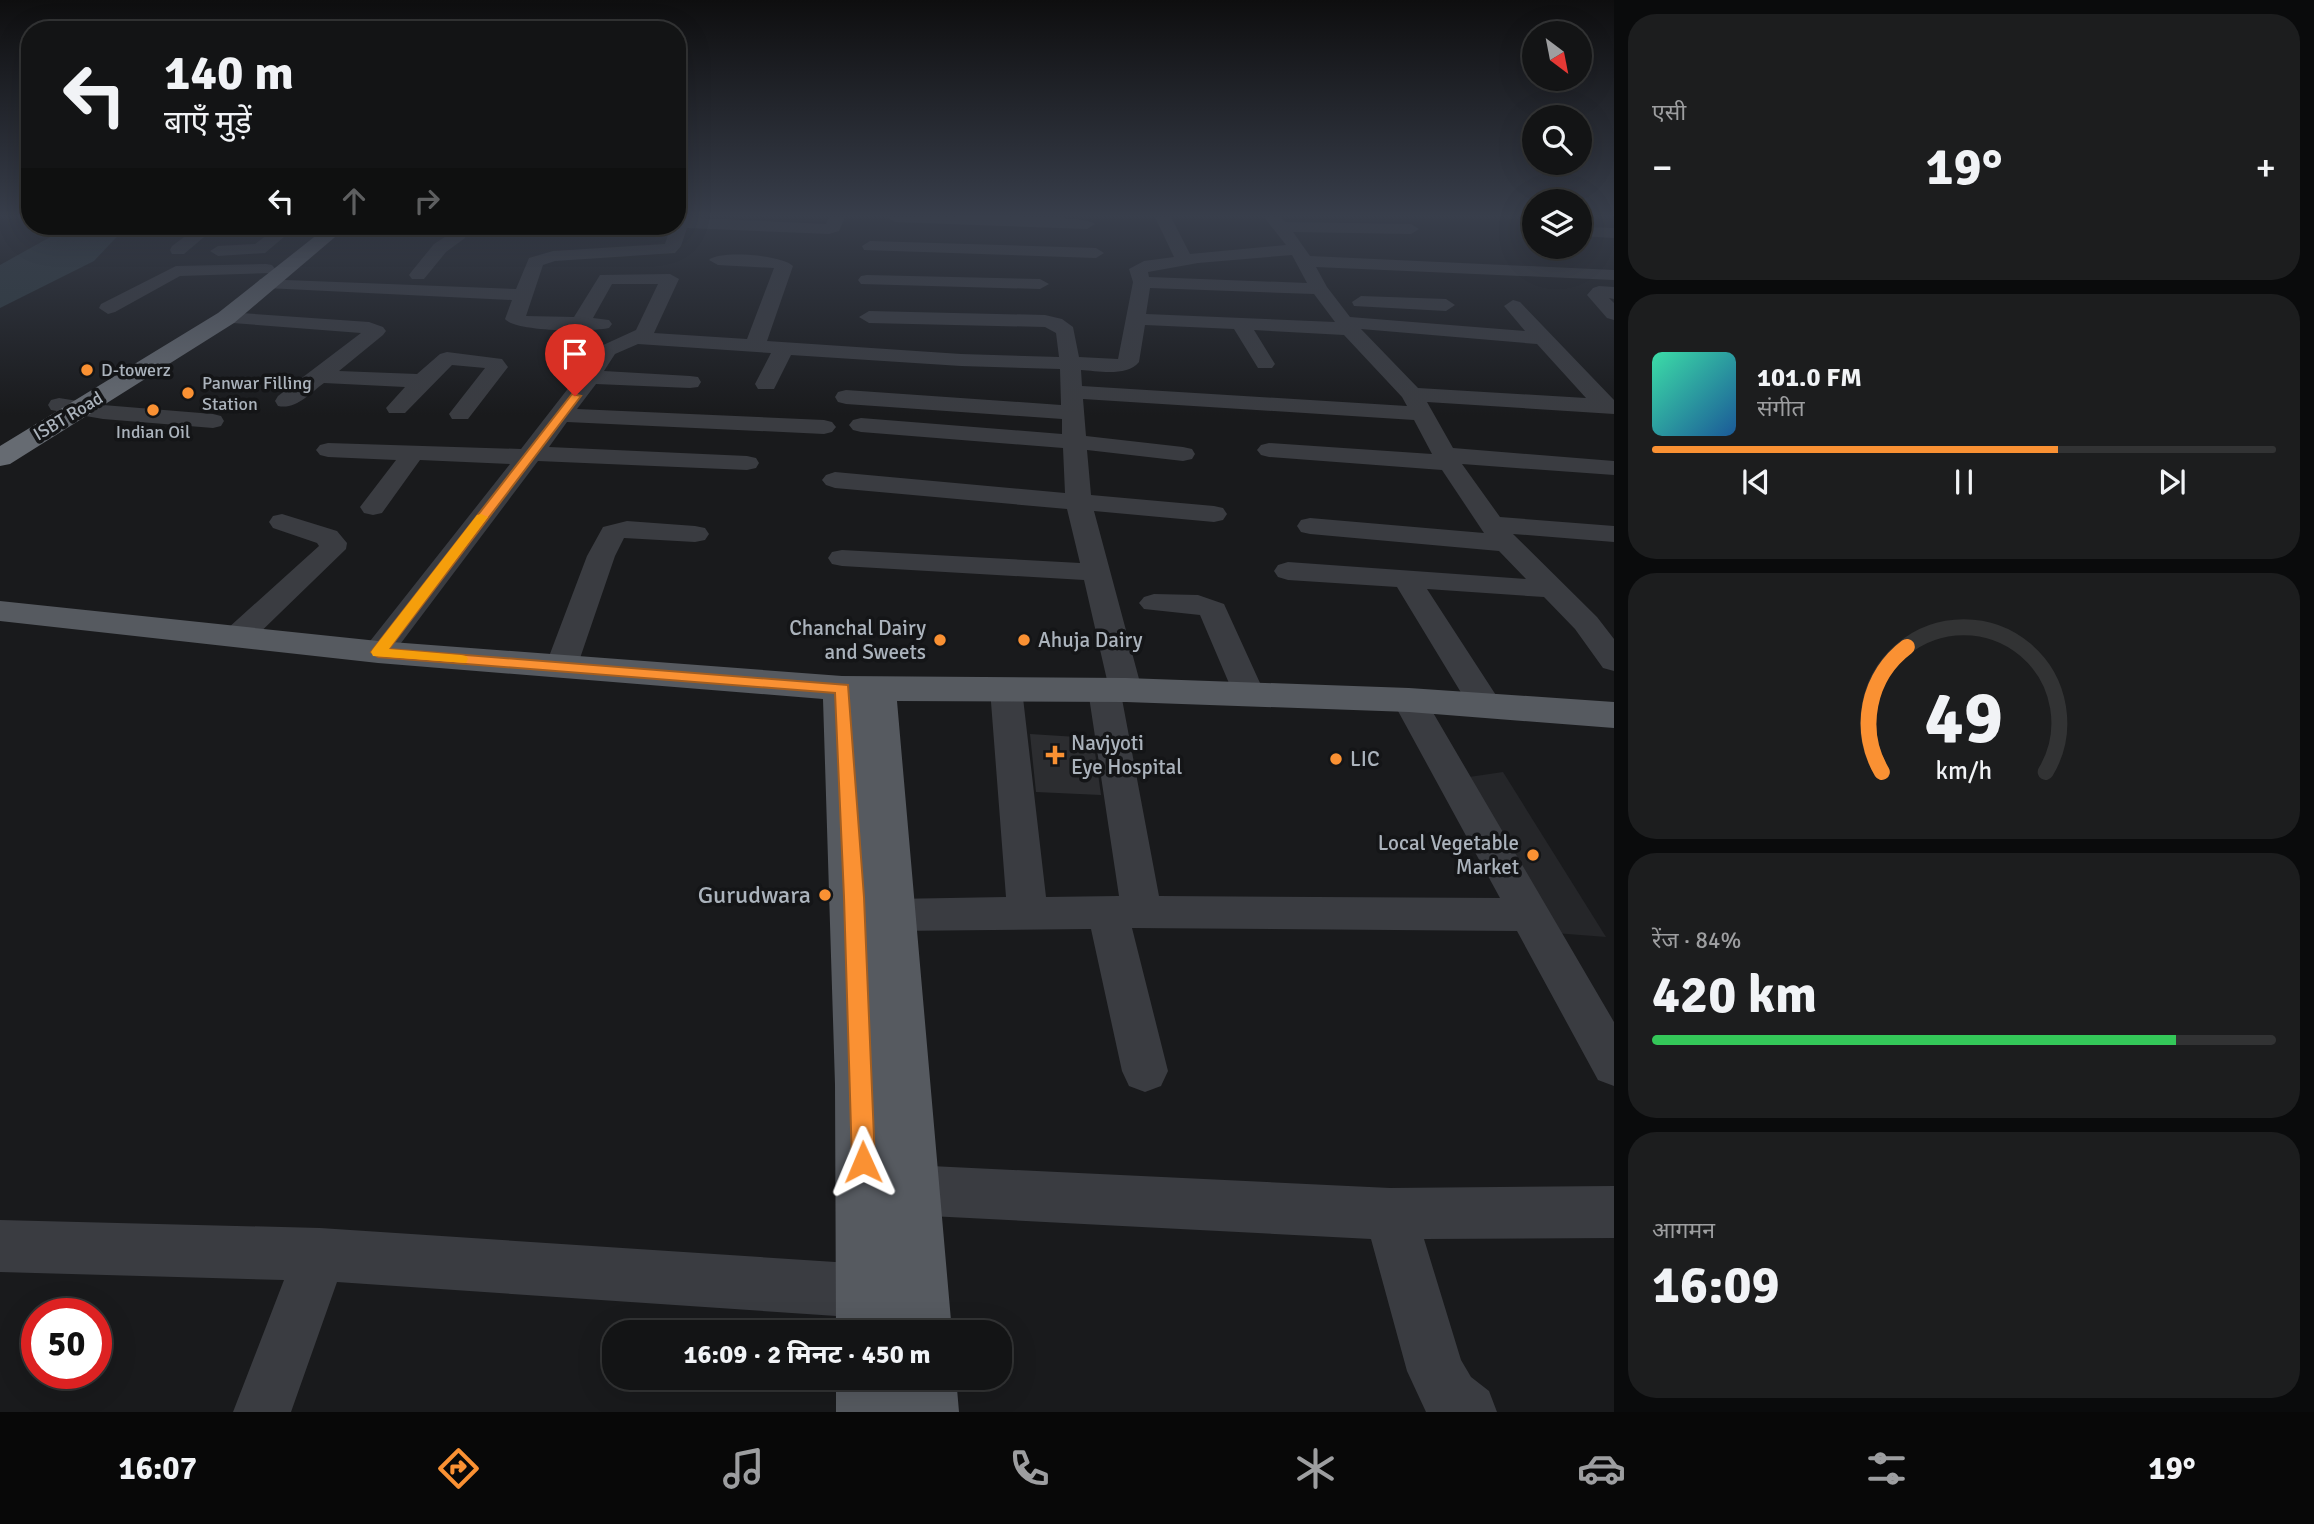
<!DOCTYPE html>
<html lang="hi">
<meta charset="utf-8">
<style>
body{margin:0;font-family:Signika,"Noto Sans Devanagari",sans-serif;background:#1c1d1e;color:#f1f3f6;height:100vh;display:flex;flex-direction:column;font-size:26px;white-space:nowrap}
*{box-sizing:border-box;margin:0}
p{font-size:23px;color:#9d9ea0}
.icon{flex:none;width:38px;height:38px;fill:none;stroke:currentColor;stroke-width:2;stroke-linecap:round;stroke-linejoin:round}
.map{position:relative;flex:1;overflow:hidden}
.side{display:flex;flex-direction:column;gap:14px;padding:14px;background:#0a0b0c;width:700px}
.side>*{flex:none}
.banner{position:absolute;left:21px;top:21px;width:665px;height:214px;border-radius:28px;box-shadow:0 7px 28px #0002,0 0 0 2px #323334;background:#131415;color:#f1f3f6;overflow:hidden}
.needle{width:46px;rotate:148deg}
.fabs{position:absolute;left:1522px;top:21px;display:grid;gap:14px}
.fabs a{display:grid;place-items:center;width:70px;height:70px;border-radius:50%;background:#131415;box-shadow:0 7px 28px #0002,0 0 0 2px #323334;font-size:35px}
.speed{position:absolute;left:21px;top:1298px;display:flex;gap:14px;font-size:35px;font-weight:700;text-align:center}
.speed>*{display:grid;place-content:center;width:91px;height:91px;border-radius:50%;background:#131415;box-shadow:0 7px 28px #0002,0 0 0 2px #323334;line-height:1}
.speed .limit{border:10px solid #d22;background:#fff;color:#111}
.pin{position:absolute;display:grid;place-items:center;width:60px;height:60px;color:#fff;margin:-72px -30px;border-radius:50% 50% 50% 0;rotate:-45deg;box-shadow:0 0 7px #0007}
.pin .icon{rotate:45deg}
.me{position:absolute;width:77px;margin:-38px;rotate:359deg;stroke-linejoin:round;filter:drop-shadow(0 0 5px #0008)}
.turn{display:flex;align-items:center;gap:24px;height:147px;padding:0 28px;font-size:32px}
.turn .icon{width:91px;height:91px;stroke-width:2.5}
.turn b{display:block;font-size:49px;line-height:60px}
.lanes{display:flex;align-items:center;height:66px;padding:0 28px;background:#0003;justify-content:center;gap:35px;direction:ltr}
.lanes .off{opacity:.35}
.big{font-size:52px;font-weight:700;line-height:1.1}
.side .tile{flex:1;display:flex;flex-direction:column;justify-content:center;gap:10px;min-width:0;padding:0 24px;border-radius:28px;background:#1c1d1e}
.side .dial{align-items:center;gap:0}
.dial svg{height:182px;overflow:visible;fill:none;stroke:#323334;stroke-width:7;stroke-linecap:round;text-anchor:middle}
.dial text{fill:#f1f3f6;stroke:none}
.song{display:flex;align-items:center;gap:21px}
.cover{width:84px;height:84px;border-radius:10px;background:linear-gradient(135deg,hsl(160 70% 55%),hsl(210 70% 35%))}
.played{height:7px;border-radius:4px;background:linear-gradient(90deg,#fa9133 65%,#323334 65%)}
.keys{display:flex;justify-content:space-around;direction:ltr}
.heat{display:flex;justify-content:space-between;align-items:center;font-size:38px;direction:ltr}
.charge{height:10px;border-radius:5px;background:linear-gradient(90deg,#34c759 84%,#323334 0)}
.trip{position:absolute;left:602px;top:1320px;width:410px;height:70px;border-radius:28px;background:#131415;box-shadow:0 7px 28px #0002,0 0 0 2px #323334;font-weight:700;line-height:70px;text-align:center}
.tabs{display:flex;height:112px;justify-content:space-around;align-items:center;background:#080808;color:#9d9ea0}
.tabs .icon{width:49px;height:49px}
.tabs .current{color:#fa9133}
.tabs b{font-size:32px;color:#f1f3f6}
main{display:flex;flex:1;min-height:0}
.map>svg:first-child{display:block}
.built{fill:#252629}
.water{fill:#2e3c41}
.building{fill:#2c2d30}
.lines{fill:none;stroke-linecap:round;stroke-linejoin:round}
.minor{fill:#3a3c41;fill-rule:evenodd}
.major{fill:#565a60;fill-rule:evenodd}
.highway{fill:#666b72;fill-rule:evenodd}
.route{fill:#fa9133;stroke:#a25e21;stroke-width:2}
.slow{fill:#f59e0b}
.poi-dot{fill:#fa9133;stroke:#141517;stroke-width:2.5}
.labels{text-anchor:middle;stroke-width:7;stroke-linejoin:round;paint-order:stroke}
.far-poi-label{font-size:18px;fill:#abb3bc;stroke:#141517;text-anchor:start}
.far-street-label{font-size:18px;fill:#abb3bc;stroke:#141517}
.poi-label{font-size:21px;fill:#abb3bc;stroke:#141517;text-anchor:start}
.near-poi-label{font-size:24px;fill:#abb3bc;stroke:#141517;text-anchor:end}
</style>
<main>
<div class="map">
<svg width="1614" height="1412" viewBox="0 0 1614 1412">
<rect width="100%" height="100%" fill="#191a1c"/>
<path class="built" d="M1503,772l103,165 -51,-4 -86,-156z"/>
<path class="water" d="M70,226h57l-33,35 -94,47v-43z"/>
<path class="building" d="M1030,734l63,4 8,57 -65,-3z"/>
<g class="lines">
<path class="minor" d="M677,217l149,7 3,-7h16l-6,14 -10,3 -142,-6 -6,18 -6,7 -120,8 -12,4 -17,51 48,1 26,-42 70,-1 9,5 -25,54 93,6 27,-71 -56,-3 -9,-5c11,-10 73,-5 84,6l-26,75 194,13 98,3 -3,-24 -11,-6 -176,-4 -10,-6 10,-6 176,4 17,4 11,8 6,30 39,2 15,-77 -4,-13 15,-8 30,-4 -19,-40h16l19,37 96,-9 -22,-28h17l4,5 126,2 8,5 -8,5 -118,-2 17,24 304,14v10l-298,-13 11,20 23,30 175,14 -21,-25 9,-6 7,2 94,98v14l-187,-12 26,46 161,13v14l-152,-11 38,53 114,9v16l-101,-8 84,83 17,22v32l-11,-3 -28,-39 -31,-32 -117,-8 76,117 -5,8 -12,3 -12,-3 -77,-127 -109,-7 -10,-3 -4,-6 4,-6 10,-3 238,17 -27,-28 -189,-17 -9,-2 -4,-6 4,-6 9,-2 174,15 -42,-63 -173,-13 -8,-2 -4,-5 4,-5 8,-2 163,11 -18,-34 -331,-21 3,37 97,11 9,2 3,5 -3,5 -9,2 -96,-11 4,45 123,11 9,2 4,6 -4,6 -9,2 -120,-11 48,179 -4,7 -16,2 37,197 341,2 -108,-198 5,-8 12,-3 12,3 193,330v64l-16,-6 -81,-149 -385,-3 36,143 -7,15 -16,6 -16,-6 -7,-15 -31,-142 -199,2 -14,-4 -6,-12 6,-12 14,-4 114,-2 -16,-208 4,-7 12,-4 12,4 4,7 24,208 73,-1 -31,-206 4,-7 15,-3 -23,-100 -242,-14 -10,-2 -4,-6 4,-6 10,-2 238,13 -13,-54 -232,-21 -9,-3 -4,-5 4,-5 9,-3 230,21 -2,-45 -202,-16 -8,-2 -4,-5 4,-5 8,-2 201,16v-15l-216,-15 -8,-2 -3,-5 3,-5 8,-2 215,15 -1,-36 -99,-3 -170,-11 -17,34h-16l-3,-5 16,-31 -133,-9 -23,10 -11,17 86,5 8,1 3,5 -3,5 -8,1 -94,-4 -19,25 247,11 8,2 4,5 -4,5 -8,2 -257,-12 -18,25 198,9 9,2 3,5 -3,5 -9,2 -209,-9 -149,198 -11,3 -11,-3 -5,-7 5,-7 143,-181 -90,-4 -38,53 -9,2 -9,-2 -4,-6 36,-47 -68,-3 -8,-2 -4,-5 4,-5 8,-2 193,6 80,-103 35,-16 22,-46h-46l-19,34 16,2 3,4 -3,4c-17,4 -93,4 -104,-9l7,-19 -246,-12 -6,-1 -3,-4 3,-4 256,10 13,-31 24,-7 112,-7 6,-18h6zM1292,255l15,28 -158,-6 -1,-5 50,-9zM1150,288l164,6 21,28 -189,-8zM1145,325l89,4 24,39h14l3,-4 -21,-34 90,5 58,62 5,9 -325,-20 -1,-16c17,1 46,7 58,-8zM1361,329l176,15 49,54 -168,-10z
M887,217c29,0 196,-5 208,7l-8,5 -192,-7z
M199,226h18l-33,28h-12l-2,-4 2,-4z
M279,226h18l-32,27 -47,3 -8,-5 8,-5 37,-2z
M452,226h16l-3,12 -19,14 -22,27h-12l-3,-4 3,-4 22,-27 17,-11z
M1583,227l31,1v10l-34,-2v-8z
M870,241l226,7 8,5 -8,5 -232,-8 -2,-4z
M266,264l6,1 3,4 -3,4 -92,3 -65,36 -7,2 -9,-6 2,-4 75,-38z
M867,275l173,4 9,5 -9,5 -179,-5 -3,-4 3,-4z
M1599,286l15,1v12l-5,-1 5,5v17l-7,-2 -20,-23 6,-7z
M1361,296l85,3 9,6 -9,6 -92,-5 -2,-4z
M226,312l143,10 14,5 3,4 -3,4 -44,36 78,3 23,-20 7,-2 55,7 6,8 -40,52h-16l-3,-5 36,-46 -33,-3 -47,48h-16l-3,-5 19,-21 -81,-4c-14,10 -28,27 -46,23l-3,-5 3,-5 83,-63 -142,-11 -3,-4z
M59,398l44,7 110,9 8,2 3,5 -3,5 -8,2 -110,-9 -52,-9 -3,-5 3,-5z
M282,514l55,17 10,12 -1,6 -97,94 -11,2 -11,-2 -4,-7 4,-7 92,-83 -2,-3 -44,-15 -4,-6 4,-6z
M627,521l68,5 10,2 4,6 -4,6 -10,2 -71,-4 -9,18 -38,111 -5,7 -11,3 -11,-3 -5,-7 42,-111 16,-29z
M1154,594l44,1 26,9 41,90 -4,8 -12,3 -12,-3 -37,-87 -56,-6 -5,-6 5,-6z
M910,1165l480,23 224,-2v52l-190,1 37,121 10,17 18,14 8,21h-71l-19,-41 -36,-132 -461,-24 -18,-7 -7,-18 7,-18z
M0,1220l320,8 546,36 19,8 8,19 -8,19 -19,8 -529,-36 -46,130h-58l51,-132 -284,-8z"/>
<path class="major" d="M0,601l378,40 464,35 284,2 283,10 205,14v26l-205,-16 -283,-10 -229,-1 55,631h-116l-1,-248 -12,-385 -445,-36 -378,-42z
M836,1377h120l3,35h-123z"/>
<path class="highway" d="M328,226h20l-114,97 -224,141 -10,2v-20l218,-133z"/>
</g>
<linearGradient id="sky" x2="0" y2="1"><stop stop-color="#0e0e0f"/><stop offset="0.52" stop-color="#383e4b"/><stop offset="1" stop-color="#383e4b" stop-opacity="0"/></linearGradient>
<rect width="1614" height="415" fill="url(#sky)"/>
<path class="route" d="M572,394l9,2 -192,253 459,36 16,212 11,265 -3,8 -9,4 -8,-4 -3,-8 -8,-265 -9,-204 -457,-36 -7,-5z"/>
<path class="slow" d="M481,514l7,3 -99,132 72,6 5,1 2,3 -2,4 -93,-7 -2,-4 2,-3 104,-134z"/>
<g class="poi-dot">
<circle cx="87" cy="370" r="7"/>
<circle cx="188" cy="393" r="7"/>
<circle cx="153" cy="410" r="7"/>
<circle cx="940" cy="640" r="7"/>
<circle cx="1024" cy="640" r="7"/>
<path d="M1051.5 744.5h7v7h7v7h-7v7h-7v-7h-7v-7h7z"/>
<circle cx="1336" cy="759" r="7"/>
<circle cx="1533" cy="855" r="7"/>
<circle cx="825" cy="895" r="7"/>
</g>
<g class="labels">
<g class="far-poi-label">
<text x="101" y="376">D-towerz</text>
<text x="202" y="389">Panwar Filling<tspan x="202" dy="21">Station</tspan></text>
<text x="153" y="438" text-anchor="middle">Indian Oil</text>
</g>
<g class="far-street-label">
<text transform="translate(68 416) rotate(-31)" y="6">ISBT Road</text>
</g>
<g class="poi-label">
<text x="926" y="635" text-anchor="end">Chanchal Dairy<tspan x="926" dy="24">and Sweets</tspan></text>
<text x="1038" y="647">Ahuja Dairy</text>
<text x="1071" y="750">Navjyoti<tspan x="1071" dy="24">Eye Hospital</tspan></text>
<text x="1350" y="766">LIC</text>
<text x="1519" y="850" text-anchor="end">Local Vegetable<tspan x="1519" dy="24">Market</tspan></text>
</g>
<g class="near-poi-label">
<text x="811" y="903">Gurudwara</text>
</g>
</g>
</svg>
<div class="fabs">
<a><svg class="needle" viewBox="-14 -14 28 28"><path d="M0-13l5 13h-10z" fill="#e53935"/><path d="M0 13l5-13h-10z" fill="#9d9ea0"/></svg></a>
<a><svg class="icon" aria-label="search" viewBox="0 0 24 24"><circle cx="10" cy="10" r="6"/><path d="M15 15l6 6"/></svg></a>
<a><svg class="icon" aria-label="layers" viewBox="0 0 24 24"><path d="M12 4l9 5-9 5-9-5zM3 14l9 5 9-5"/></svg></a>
</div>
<div class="speed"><div class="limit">50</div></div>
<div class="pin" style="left:575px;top:396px;background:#d93025"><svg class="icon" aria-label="arrive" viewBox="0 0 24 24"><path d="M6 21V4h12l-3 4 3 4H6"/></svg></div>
<svg class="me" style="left:863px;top:1162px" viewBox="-20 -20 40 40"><path d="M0-17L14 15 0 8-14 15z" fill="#fa9133" stroke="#fff" stroke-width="4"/></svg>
<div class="trip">16:09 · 2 मिनट · 450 m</div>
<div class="banner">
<div class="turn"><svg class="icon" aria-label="left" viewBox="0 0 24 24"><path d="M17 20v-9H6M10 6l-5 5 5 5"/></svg><div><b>140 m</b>बाएँ मुड़ें</div></div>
<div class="lanes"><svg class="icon" aria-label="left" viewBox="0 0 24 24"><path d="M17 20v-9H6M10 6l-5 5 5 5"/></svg><svg class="icon off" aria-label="ahead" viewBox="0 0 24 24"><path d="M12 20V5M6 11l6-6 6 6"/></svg><svg class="icon off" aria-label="right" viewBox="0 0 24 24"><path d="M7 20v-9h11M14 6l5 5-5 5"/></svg></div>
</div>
</div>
<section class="side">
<div class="tile"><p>एसी</p>
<div class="heat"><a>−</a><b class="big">19°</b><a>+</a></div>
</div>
<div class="tile">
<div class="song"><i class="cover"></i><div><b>101.0 FM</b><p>संगीत</p></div></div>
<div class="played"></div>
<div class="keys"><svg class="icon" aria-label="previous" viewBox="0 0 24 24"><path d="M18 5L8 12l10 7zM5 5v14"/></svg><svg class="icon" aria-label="pause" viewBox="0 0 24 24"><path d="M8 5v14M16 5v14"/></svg><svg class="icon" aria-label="next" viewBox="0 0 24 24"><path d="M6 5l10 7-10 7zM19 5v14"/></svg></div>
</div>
<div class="tile dial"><svg viewBox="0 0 100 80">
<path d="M14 69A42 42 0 1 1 86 69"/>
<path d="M14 69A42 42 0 0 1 25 14" stroke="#fa9133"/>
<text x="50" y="56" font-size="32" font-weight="700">49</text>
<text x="50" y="72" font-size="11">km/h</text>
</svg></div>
<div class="tile"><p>रेंज · 84%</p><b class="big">420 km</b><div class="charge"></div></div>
<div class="tile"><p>आगमन</p><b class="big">16:09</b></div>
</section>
</main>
<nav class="tabs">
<b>16:07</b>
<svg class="icon current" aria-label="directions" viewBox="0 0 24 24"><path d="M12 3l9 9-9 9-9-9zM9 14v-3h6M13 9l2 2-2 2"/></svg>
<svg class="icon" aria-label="music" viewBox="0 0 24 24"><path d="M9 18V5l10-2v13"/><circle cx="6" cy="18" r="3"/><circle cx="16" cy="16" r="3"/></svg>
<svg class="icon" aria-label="phone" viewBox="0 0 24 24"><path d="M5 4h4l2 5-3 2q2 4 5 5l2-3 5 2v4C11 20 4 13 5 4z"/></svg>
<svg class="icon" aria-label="climate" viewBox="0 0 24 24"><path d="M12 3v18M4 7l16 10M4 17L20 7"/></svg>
<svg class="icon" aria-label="car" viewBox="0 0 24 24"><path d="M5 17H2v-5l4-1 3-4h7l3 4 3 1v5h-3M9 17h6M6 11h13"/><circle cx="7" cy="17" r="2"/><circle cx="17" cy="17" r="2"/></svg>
<svg class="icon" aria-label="filters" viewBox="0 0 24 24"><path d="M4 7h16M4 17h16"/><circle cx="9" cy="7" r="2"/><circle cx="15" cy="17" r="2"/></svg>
<b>19°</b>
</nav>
